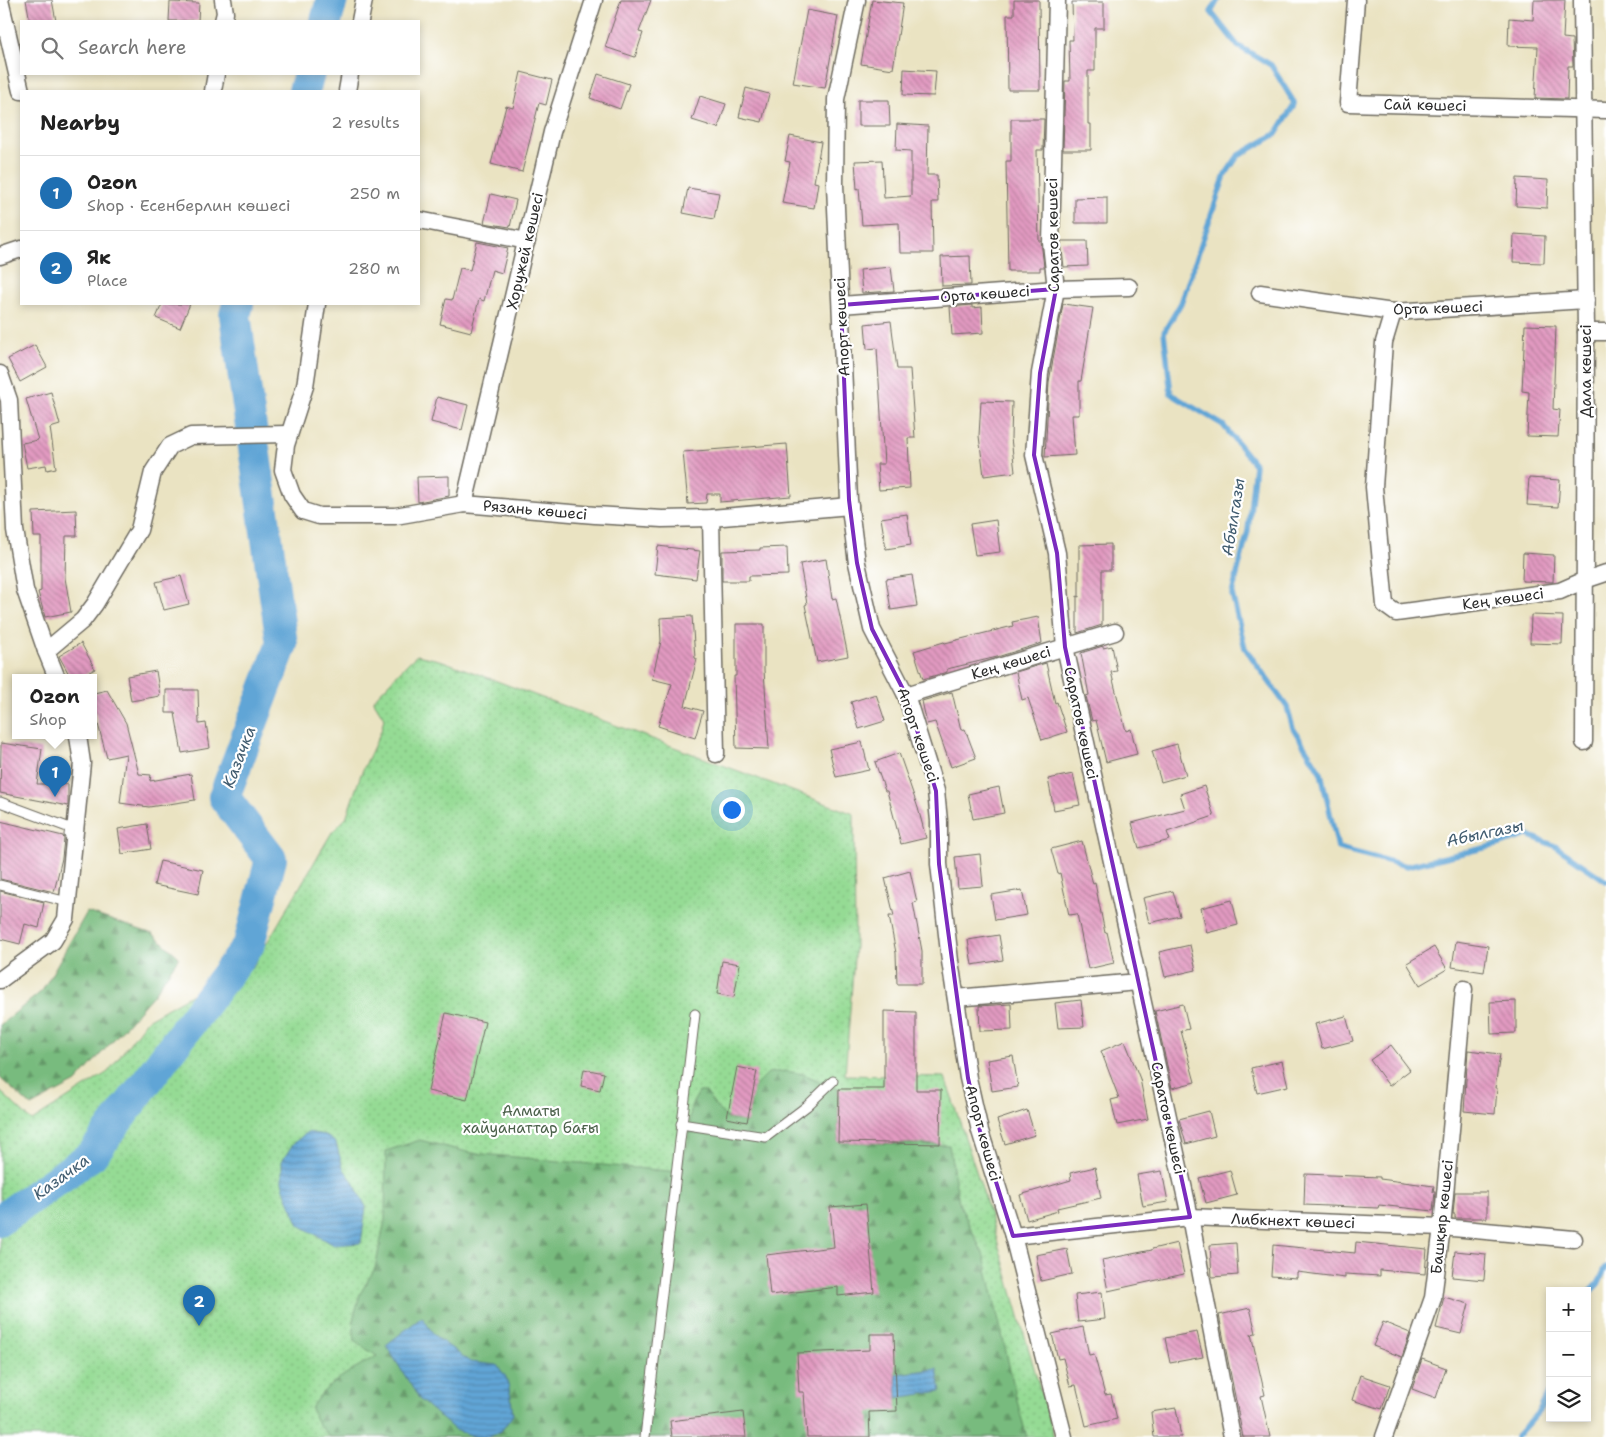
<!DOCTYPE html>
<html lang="en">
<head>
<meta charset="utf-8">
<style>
  body { margin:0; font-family:"Shantell Sans",sans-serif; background:#f2f2f2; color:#222 }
  .controls { position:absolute; right:15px; bottom:15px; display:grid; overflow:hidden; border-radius:0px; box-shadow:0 2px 8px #0003 }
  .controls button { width:45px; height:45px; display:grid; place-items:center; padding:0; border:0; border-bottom:1px solid #e0e0e0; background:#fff; color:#222; font:25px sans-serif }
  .you { position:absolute; left:731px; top:809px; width:18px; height:18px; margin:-12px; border:4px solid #fff; border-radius:50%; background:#1a73e8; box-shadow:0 0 0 8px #1a73e833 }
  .badge { display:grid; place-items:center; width:32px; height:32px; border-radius:50%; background:#1f6fb2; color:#fff; font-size:16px; font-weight:700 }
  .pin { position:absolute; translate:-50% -41px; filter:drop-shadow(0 1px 2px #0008) }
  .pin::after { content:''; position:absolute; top:26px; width:18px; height:15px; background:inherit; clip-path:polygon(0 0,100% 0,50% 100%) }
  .popup { position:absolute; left:12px; top:674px; width:85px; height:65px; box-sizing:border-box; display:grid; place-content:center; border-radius:0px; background:#fff; filter:drop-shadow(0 1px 4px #0005); font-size:16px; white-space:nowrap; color:#767676 }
  .popup b { font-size:19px; color:#222 }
  .popup::after { content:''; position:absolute; left:50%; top:100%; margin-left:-10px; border:10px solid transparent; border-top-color:#fff }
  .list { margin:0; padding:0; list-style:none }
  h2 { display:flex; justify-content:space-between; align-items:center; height:65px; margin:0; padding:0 20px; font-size:21px }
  h2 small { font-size:16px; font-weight:400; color:#767676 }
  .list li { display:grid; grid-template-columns:32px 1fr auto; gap:15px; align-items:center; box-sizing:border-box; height:75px; padding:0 20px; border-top:1px solid #e0e0e0 }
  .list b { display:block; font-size:19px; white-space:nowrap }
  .list p { margin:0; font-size:16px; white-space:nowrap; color:#767676 }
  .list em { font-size:16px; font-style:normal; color:#767676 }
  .icon { flex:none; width:28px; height:28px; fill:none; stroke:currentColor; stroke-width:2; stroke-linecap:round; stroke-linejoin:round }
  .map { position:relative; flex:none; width:1606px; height:1437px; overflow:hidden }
  .search { position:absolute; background:#fff; box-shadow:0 2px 8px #0003; left:20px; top:20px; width:400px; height:55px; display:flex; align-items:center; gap:12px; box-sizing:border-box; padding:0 18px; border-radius:0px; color:#767676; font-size:19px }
  .panel { position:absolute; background:#fff; box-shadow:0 2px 8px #0003; left:20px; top:90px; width:400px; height:215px; border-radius:0px }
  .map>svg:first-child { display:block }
  .grass { fill:url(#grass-dots); stroke:#608360 }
  .forest { fill:url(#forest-firs); stroke:#527354 }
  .water { fill:url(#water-rules); stroke:#466880 }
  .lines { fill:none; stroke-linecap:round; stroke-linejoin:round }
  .stream { stroke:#61a5d6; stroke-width:5.5 }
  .river { stroke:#61a5d6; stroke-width:32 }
  .building { fill:url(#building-back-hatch) }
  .service-casing { stroke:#6e6b60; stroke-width:11 }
  .minor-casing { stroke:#6e6b60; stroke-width:19 }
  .service { stroke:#fff; stroke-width:9 }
  .minor { stroke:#fff; stroke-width:16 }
  .marked { fill:none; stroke:#7b2cbf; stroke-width:4; stroke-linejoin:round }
  .labels { text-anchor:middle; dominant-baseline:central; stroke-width:4.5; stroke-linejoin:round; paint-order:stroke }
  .street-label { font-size:15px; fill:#2b2b2b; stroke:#fff }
  .park-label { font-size:15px; fill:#4b604a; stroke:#fff }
  .water-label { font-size:16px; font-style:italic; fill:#415c6f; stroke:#fff }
</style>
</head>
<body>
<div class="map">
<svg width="1606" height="1437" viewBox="0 0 1606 1437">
  <defs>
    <pattern id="grass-dots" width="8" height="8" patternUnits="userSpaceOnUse" patternTransform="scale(1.25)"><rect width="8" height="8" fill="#95db94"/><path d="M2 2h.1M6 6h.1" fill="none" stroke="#81bc80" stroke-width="1.8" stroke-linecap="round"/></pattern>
    <pattern id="forest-firs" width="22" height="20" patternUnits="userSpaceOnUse" patternTransform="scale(1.25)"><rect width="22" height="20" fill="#78bb7e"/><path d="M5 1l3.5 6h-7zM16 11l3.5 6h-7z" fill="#639867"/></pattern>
    <pattern id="water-rules" width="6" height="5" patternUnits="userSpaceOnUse" patternTransform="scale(1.25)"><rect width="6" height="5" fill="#61a5d6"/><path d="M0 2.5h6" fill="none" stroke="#5087ae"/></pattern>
    <pattern id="building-back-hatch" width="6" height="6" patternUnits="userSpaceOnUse" patternTransform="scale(1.25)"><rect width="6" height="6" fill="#e29ac1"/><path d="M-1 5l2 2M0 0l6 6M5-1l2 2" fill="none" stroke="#b77e9d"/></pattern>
  </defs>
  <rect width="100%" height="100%" fill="#fff"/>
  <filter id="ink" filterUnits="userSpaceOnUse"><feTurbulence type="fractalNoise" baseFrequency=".02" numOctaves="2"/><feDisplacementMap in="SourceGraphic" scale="10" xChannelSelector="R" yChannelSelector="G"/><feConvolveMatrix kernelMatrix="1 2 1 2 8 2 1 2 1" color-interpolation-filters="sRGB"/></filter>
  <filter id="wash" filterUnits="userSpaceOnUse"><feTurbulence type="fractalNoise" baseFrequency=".0096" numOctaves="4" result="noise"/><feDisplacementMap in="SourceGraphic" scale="20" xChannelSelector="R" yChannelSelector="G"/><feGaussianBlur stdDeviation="1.12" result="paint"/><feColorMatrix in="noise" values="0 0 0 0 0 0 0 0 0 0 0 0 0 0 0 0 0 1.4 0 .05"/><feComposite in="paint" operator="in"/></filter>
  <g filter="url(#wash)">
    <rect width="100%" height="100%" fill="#eae3c2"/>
    <!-- grass -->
    <path class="grass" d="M417 655 443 661 854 814 855 946 845 1075 945 1077 985 1198 1054 1437H0V1091L32 1121 108 1072 147 1020 220 978H242L254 965 332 832 346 818 361 774 381 731 384 718 373 700 408 663Z"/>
    <!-- forest -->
    <g class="forest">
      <path d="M87 912 153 934 179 957 154 994 76 1082 31 1106 0 1078V1025L42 991Z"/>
      <path d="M785 1071 803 1074 839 1089 838 1142 949 1145 959 1203 984 1256 1020 1413 1027 1437H330L318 1424 311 1409C321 1386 356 1367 377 1356L355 1342 353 1320 360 1294 375 1268 385 1220 386 1151 420 1140 471 1153 679 1172 689 1140 691 1106 699 1092H706L715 1106 727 1118 746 1122 753 1088 768 1073Z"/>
    </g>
    <!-- water -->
    <g class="water">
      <path d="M307 1132 325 1135 336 1143 343 1168 352 1180 366 1207 361 1243 334 1245 299 1225 286 1195 282 1182V1161L293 1144Z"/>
      <path d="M422 1317 435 1336 470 1362 497 1365 506 1377 511 1397 513 1415 502 1430 489 1437H476L455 1430 420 1400 386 1345Z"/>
      <path d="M937 1369 941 1391 897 1398 896 1374Z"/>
    </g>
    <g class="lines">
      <!-- stream -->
      <g class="stream">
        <path d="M1218 0 1211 12 1238 46 1271 65 1295 104 1276 134 1238 156 1225 175 1181 303 1164 332 1171 394 1223 425 1255 465 1248 531 1232 594 1245 648 1287 707 1293 728 1321 773 1338 848 1407 866 1501 844 1528 835 1555 846 1606 881"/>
        <path d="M1587 1295 1598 1284 1606 1267"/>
        <path d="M1516 1437 1540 1410 1550 1389"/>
      </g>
      <!-- river -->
      <g class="river">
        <path d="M326 21 332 0"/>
        <path d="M304 91 309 74"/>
        <path d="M0 1220 92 1155 249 944 271 859 224 797 282 644 235 315 238 304"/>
      </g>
    </g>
    <g id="blocks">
      <!-- building -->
      <g class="building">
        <path d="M26 0H52L56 21H30Z"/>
        <path d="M621 0H651L639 32 643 33 635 57 605 47Z"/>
        <path d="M872 0 903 3 893 69 861 64Z"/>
        <path d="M1014 0H1039L1040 90H1008L1007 15H1014Z"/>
        <path d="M1534 0H1565L1563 38 1572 39 1573 66H1568L1567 99 1535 98 1538 47 1508 46 1509 18 1533 20Z"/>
        <path d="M170 2 199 3 198 21H169Z"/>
        <path d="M1072 2H1104V28H1095V71H1088V124H1091V150H1063L1065 81H1070L1069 40H1073Z"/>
        <path d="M807 10 838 16 825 88 793 83Z"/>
        <path d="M904 69 936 71 934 96 903 95Z"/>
        <path d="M521 72 552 80 546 105 539 103 522 172 491 164 506 106 513 108Z"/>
        <path d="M598 74 629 84 620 109 590 98Z"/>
        <path d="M746 88 769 94 762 122 739 117Z"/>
        <path d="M700 96 726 104 718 128 692 120Z"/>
        <path d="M858 100H889L890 126H858Z"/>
        <path d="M1011 119H1044L1043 150H1037L1039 241H1041L1044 267H1040V271H1008L1006 161H1011Z"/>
        <path d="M897 124 928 126 927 175H937L938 202H932L933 253H900L899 223 862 225 859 188 857 189 855 161 882 160 884 198 911 196V151L896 150Z"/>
        <path d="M790 136 821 142 814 182 818 183 814 208 782 203 790 162 785 161Z"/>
        <path d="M1517 178 1548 180 1547 208 1516 206Z"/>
        <path d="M688 188 719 193 714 219 683 213Z"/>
        <path d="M491 194 516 200 510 227 484 223Z"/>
        <path d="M1107 197V223H1075V198Z"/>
        <path d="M1514 234 1545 236 1544 263 1513 262Z"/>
        <path d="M1061 241H1087L1088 266 1064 267Z"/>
        <path d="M477 242 508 248 502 273 492 270 484 301 479 299 471 332 440 324 446 299 452 300 460 268 470 270Z"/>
        <path d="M970 256 971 285 942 286 941 257Z"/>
        <path d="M891 267 894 291 862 293 860 270Z"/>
        <path d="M162 304H190L180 328 156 318Z"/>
        <path d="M1063 304 1093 308 1081 381H1079V415H1072L1075 455 1045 457 1049 382Z"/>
        <path d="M972 305V308L982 307 983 333 952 335 950 307Z"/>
        <path d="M891 321 897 369H910L915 438H908L910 488 879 490 877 464H884L877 348 867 349 865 324Z"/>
        <path d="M1525 325 1556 326 1553 409 1560 410 1558 437 1527 436 1529 392 1522 391Z"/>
        <path d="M35 345 47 367 20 382 8 359Z"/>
        <path d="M51 392 60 425 50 428 56 468 47 470 46 465 27 468 22 443 38 440 26 399Z"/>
        <path d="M437 397 468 405 462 430 431 422Z"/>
        <path d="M981 401 1012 402 1011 438 1015 472 984 476 979 436Z"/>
        <path d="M787 444 791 496 720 502V494H707L706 503 688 504 683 452Z"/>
        <path d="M449 476V496L418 502 417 477Z"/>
        <path d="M1529 478 1560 480 1558 507 1527 505Z"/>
        <path d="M76 510 77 536H66L65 578 71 612 45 617 38 592 41 591V537H34L33 512Z"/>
        <path d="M907 514 911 545 886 549 881 518Z"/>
        <path d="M996 520 1000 552 975 555 970 524Z"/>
        <path d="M1111 544V570H1102V625L1077 633V596L1079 597V545Z"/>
        <path d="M658 546 700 551 696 579 655 574Z"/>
        <path d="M787 547 788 575 749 576V581H722V551L760 550V548Z"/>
        <path d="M1523 553 1554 555 1553 582 1522 581Z"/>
        <path d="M826 559 832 599 836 598 848 656 817 662 805 605 807 604 800 564Z"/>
        <path d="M912 575 917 606 891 610 886 579Z"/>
        <path d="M181 576 189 604 164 610 156 582Z"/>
        <path d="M1531 615 1563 616 1562 644 1530 643Z"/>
        <path d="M692 616 695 658 697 659 685 706 703 711 695 738 658 726 672 684 652 679 661 641 660 618Z"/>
        <path d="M1038 617 1042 643 997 657 947 669V672L923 679 914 651 944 642 945 643 1013 626 1012 622Z"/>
        <path d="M736 624H764V670L769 749 736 748 734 676H736Z"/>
        <path d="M81 643 95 669 78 678H71L59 656Z"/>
        <path d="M1103 646V648L1112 646 1117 671 1111 672 1126 731 1131 729 1137 754 1106 762 1096 720 1092 721 1086 696 1089 695 1081 653Z"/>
        <path d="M1046 663 1055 703 1057 702 1067 732 1042 740 1028 698 1022 700 1016 672Z"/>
        <path d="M156 671 160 696 131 701 127 676Z"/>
        <path d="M107 690 126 723 139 774 151 775 150 781 191 774 195 800 149 807 120 803 126 754 107 758 94 709V693Z"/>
        <path d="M166 690H198L199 724 206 723 210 748 182 753 175 713H166Z"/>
        <path d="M952 692 961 730 965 729 976 758 951 767 935 722 927 724 922 701Z"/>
        <path d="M876 694 885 721 859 729 851 702Z"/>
        <path d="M862 742 869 770 836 777 829 749Z"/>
        <path d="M1 743 42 749 37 784H68V806L0 793Z"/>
        <path d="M1177 744 1186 775 1161 782 1152 751Z"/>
        <path d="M899 753 918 808 926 838 901 844 887 791H885L875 762Z"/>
        <path d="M1073 774 1080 805 1054 810 1048 779Z"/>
        <path d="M1204 786 1214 816 1167 832 1170 840 1139 848 1132 823 1185 809 1180 794Z"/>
        <path d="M999 787 1004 813 973 819 968 794Z"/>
        <path d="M0 821 63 836 64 839 62 858 54 892 0 879Z"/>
        <path d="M147 824 151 849 122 854 118 829Z"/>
        <path d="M1082 841 1093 884 1095 883 1105 933 1107 932 1114 963 1088 969 1077 914 1069 915 1060 873 1058 874 1051 849Z"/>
        <path d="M980 854 983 886 958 888 955 857Z"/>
        <path d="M160 861 203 870 198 894 154 885Z"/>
        <path d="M910 871 917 902 913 903 922 951V984H897L896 953 889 916H894L885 878Z"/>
        <path d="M1022 890 1027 915 995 920 991 895Z"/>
        <path d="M0 891 44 902 39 928 25 924 20 944 0 939Z"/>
        <path d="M1173 891 1180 916 1149 923 1143 898Z"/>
        <path d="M1232 900 1238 925 1207 933 1201 908Z"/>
        <path d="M999 935 1003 960 972 965 968 940Z"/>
        <path d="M1456 941 1488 946 1484 972 1452 967Z"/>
        <path d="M1190 945 1196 970 1165 977 1159 952Z"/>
        <path d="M1434 947 1447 969 1420 985 1407 963Z"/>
        <path d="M722 961 740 964 734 997 717 994Z"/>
        <path d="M1081 1000 1084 1027 1058 1028 1055 1003Z"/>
        <path d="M1516 1001V1033L1491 1034 1490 1002Z"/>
        <path d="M1011 1004 1012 1030 980 1031 979 1006Z"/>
        <path d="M1183 1004 1189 1029 1181 1031 1195 1082 1172 1088 1155 1011Z"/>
        <path d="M884 1011 916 1012V1090H941L940 1144 838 1142 839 1089H884Z"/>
        <path d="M446 1013 485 1022 467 1100 428 1091Z"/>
        <path d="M1346 1016 1353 1041 1322 1049 1315 1024Z"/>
        <path d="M1125 1041 1140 1079 1148 1119 1117 1125 1111 1100 1119 1098 1101 1051Z"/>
        <path d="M1391 1045 1410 1070 1389 1086 1370 1060Z"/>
        <path d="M1468 1050 1500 1054 1495 1088H1497L1495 1114 1464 1111Z"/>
        <path d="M1013 1056 1018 1087 992 1091 987 1060Z"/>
        <path d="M1282 1061 1288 1086 1257 1093 1251 1068Z"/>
        <path d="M737 1067 757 1071 747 1122 727 1118Z"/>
        <path d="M584 1069 604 1073 600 1090 581 1086Z"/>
        <path d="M1027 1110 1035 1135 1005 1144 997 1120Z"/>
        <path d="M1209 1111 1215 1136 1186 1144 1179 1119Z"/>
        <path d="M1095 1167 1101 1198 1057 1208 1058 1211 1027 1220 1020 1195 1071 1180 1070 1173Z"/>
        <path d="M1230 1170 1237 1195 1206 1203 1199 1178Z"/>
        <path d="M1162 1171 1168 1202 1143 1206 1137 1175Z"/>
        <path d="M1305 1174 1380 1177V1179L1434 1186 1433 1192H1435L1433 1211 1379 1205 1378 1208 1304 1205Z"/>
        <path d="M1455 1192H1487V1218H1455V1214H1453Z"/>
        <path d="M866 1204 874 1292 838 1296V1287L770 1295 766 1255 834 1247 830 1207Z"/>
        <path d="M1356 1242 1427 1249 1425 1274 1380 1270V1276L1345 1274V1278L1297 1272V1278L1271 1276 1273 1245 1355 1253Z"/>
        <path d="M1177 1243 1184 1274 1108 1291 1102 1260 1152 1250V1249Z"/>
        <path d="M1236 1243 1238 1275 1212 1277 1210 1245Z"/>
        <path d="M1067 1249 1072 1274 1041 1281 1036 1255Z"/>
        <path d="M1455 1251 1486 1254 1484 1280 1452 1277Z"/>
        <path d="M1102 1292 1105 1319 1078 1322 1075 1295Z"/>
        <path d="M1444 1297 1469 1304 1461 1334 1436 1328Z"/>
        <path d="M1250 1308 1256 1333 1251 1334 1265 1395 1261 1396 1270 1437H1243L1219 1315Z"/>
        <path d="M1383 1322 1410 1333 1402 1357 1373 1346Z"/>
        <path d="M1083 1327 1089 1355 1094 1354 1105 1395 1111 1394 1117 1419 1086 1426 1076 1385 1070 1386 1063 1358 1058 1359 1052 1334Z"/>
        <path d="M1197 1332 1203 1357 1170 1363 1165 1338Z"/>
        <path d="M870 1334H894L897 1411 869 1412 870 1437H807L804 1392H799L797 1353 870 1350Z"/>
        <path d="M1422 1359 1446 1368 1436 1398 1412 1389Z"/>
        <path d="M1360 1375 1390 1385 1382 1409 1352 1400Z"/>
        <path d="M1176 1408 1181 1437H1154L1151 1412Z"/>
        <path d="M743 1412 746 1437H672L670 1421Z"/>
      </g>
    </g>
  </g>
  <g filter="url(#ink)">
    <use href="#blocks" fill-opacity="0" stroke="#6e6b60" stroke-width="1"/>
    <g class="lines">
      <defs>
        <g id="service">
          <path d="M0 802 70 828 69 835"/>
          <path d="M0 885 68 902"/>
          <path d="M681 1124 766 1137 807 1106 833 1081"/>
          <path d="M645 1437 695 1014"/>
        </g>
        <g id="minor">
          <path d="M0 0 21 91"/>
          <path d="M223 0 225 13 223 21"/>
          <path d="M857 0 836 99 835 185 849 500 857 563 872 629 906 695 936 791 939 821V864L950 961 968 1078 980 1131 1013 1236 1064 1437"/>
          <path d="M1057 0 1051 243 1056 289 1040 373 1034 455 1057 553 1065 647 1190 1217 1232 1437"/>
          <path d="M1356 0 1348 103 1606 110"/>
          <path d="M1582 0 1586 332 1584 742"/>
          <path d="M360 21 364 0"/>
          <path d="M213 91 216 74"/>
          <path d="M347 91 350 74"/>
          <path d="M419 220 527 241"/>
          <path d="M0 256 21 249"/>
          <path d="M1260 293 1393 312 1586 300"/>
          <path d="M317 304 305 386 286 445 283 470 292 495 303 511 319 516H395L464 504 595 515 662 519 711 518 850 506"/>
          <path d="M841 305 1056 289 1129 287"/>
          <path d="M1393 312 1384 342 1374 487 1385 605 1396 613 1560 591 1585 580 1606 573"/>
          <path d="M1586 332H1606"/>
          <path d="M0 374 9 400 15 530 25 590 46 651 57 678"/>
          <path d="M464 504 552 132 594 0"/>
          <path d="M711 518 716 754"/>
          <path d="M46 651 83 620 95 604 139 530 153 472 170 446 191 436 289 434"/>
          <path d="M906 695 1115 632"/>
          <path d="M0 980 53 941 66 919 82 763 78 736"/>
          <path d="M956 998 1138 982"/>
          <path d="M1013 1236 1190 1217 1442 1227 1574 1239"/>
          <path d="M1384 1437 1433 1298 1442 1227 1464 989"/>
        </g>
      </defs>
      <!-- service casing -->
      <use href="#service" class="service-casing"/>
      <!-- minor casing -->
      <use href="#minor" class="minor-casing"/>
      <!-- service -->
      <use href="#service" class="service"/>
      <!-- minor -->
      <use href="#minor" class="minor"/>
    </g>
  </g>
  <!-- marked area -->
  <path class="marked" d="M1056 289 1040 373 1034 455 1057 553 1065 647 1190 1217 1013 1236 980 1131 968 1078 939 864 936 791 906 695 872 629 857 563 849 500 841 305Z"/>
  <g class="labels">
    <!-- street labels -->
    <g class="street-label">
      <text transform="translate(1425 105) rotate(1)">Сай көшесі</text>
      <text transform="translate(1053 235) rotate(-91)">Саратов көшесі</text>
      <text transform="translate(525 251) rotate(-77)">Хоружей көшесі</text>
      <text transform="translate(985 294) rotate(-4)">Орта көшесі</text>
      <text transform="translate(1438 308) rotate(-2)">Орта көшесі</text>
      <text transform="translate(842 327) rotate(-93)">Апорт көшесі</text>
      <text transform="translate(1586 371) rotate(-90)">Дала көшесі</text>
      <text transform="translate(535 510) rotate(5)">Рязань көшесі</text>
      <text transform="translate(1503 599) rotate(-8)">Кең көшесі</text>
      <text transform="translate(1011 663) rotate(-17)">Кең көшесі</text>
      <text transform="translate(1081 723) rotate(78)">Саратов көшесі</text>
      <text transform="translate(918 735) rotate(71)">Апорт көшесі</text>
      <text transform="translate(1168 1118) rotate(78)">Саратов көшесі</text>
      <text transform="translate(983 1133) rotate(75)">Апорт көшесі</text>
      <text transform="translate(1442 1217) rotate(-84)">Башқыр көшесі</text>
      <text transform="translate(1293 1221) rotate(2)">Либкнехт көшесі</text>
    </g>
    <!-- park labels -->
    <g class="park-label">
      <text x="531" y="1111">Алматы<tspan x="531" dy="17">хайуанаттар бағы</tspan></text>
    </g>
    <!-- water labels -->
    <g class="water-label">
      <text transform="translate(1233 517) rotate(-81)">Абылгазы</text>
      <text transform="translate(239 757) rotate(-69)">Казачка</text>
      <text transform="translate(1485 833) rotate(-12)">Абылгазы</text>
      <text transform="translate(61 1177) rotate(-36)">Казачка</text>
    </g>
  </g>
</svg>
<div class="controls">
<button>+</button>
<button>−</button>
<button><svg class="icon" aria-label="layers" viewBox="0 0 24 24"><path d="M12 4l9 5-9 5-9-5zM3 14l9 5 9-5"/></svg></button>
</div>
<div class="you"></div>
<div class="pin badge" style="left:55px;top:797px">1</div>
<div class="popup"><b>Ozon</b>Shop</div>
<div class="pin badge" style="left:199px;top:1326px">2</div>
<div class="search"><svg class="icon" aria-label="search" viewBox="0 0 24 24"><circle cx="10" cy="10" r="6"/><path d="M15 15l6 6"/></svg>Search here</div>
<section class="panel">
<h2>Nearby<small>2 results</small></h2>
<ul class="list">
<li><span class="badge">1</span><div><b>Ozon</b><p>Shop · Есенберлин көшесі</p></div><em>250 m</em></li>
<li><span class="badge">2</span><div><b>Як</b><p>Place</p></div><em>280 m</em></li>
</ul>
</section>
</div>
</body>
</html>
